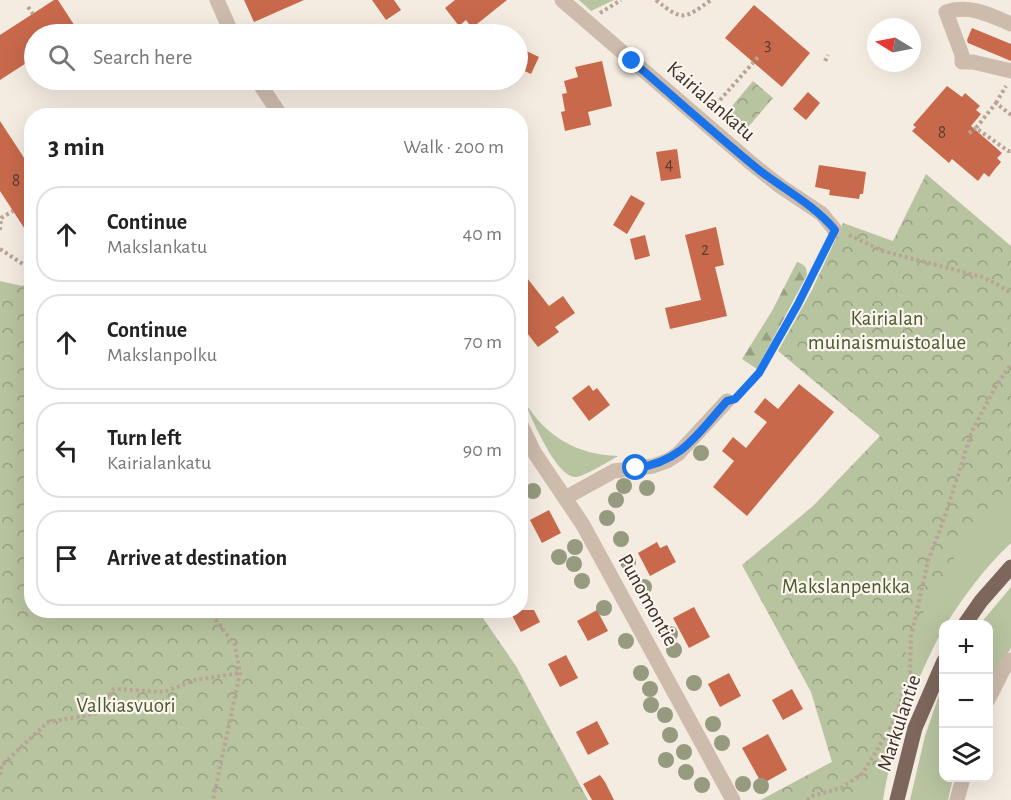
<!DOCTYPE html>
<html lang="en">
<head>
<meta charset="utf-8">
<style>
  body { margin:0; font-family:"Alegreya Sans",sans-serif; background:#f2f2f2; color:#222 }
  .controls { position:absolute; right:18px; bottom:18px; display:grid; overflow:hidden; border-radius:12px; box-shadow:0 6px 24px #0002 }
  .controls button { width:54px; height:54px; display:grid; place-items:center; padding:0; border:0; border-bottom:2px solid #e0e0e0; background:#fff; color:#222; font:30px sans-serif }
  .compass { position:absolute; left:867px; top:18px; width:54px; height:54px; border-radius:50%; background:#fff; box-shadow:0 6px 24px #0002; rotate:280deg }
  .stop { position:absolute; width:18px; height:18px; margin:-14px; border:4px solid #1a73e8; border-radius:50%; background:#fff }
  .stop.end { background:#1a73e8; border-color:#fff; box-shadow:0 2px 6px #0008 }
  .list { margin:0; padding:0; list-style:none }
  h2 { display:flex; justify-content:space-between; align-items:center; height:78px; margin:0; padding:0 24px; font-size:26px }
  h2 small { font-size:20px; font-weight:400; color:#767676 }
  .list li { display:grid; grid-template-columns:39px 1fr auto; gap:18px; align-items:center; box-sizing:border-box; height:96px; margin:0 12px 12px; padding:0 12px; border:2px solid #e0e0e0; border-radius:24px }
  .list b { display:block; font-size:22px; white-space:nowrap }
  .list p { margin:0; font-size:20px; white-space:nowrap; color:#767676 }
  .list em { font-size:20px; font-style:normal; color:#767676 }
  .icon { flex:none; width:33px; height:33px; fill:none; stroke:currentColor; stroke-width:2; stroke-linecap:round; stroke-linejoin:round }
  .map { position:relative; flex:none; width:1011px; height:800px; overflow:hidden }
  .search { position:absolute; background:#fff; box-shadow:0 6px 24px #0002; left:24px; top:24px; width:504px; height:66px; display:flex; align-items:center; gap:15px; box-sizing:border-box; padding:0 21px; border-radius:33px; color:#767676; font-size:22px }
  .panel { position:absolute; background:#fff; box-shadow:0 6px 24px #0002; left:24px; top:108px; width:504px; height:510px; border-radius:24px }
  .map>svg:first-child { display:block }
  .grass { fill:#b8c4a0 }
  .forest { fill:url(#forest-firs) }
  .park { fill:url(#park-crowns) }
  .building { fill:#c8694b }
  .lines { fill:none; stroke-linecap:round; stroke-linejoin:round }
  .path { stroke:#b9a596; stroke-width:4; stroke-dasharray:3 3; stroke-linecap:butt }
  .minor { stroke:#cdbbac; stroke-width:15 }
  .major { stroke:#7d675c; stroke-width:15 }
  .tree { fill:#969b7f }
  .route { stroke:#1a73e8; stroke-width:8 }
  .labels { text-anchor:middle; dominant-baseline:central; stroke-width:4.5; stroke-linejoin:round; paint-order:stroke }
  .number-label { font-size:18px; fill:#5e3e33 }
  .street-label { font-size:21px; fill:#3b302b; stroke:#fbf5ee }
  .park-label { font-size:21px; fill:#4a5a2e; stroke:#fbf5ee }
</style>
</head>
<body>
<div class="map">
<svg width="1011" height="800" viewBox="0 0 1011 800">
  <defs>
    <pattern id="forest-firs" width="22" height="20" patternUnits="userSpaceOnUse" patternTransform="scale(1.5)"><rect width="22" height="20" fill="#b8c4a0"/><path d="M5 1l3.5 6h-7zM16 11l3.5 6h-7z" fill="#97a083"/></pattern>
    <pattern id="park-crowns" width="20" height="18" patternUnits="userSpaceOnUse" patternTransform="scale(1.5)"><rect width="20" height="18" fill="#b8c4a0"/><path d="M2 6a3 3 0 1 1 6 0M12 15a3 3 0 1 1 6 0" fill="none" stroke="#97a083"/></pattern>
  </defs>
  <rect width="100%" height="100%" fill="#f4ebe1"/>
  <!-- grass -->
  <g class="grass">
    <path d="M579 0H614L591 11Z"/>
    <path d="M524 401C545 436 577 455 618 456 611 460 583 477 576 477 556 478 531 416 524 401Z"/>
    <path d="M1011 486V543C985 567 965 595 946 624H944L943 629C914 683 893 738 883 800H761L845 755 904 588Z"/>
    <path d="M1011 587V648L989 684 988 624H980Z"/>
    <path d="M943 684 944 778H953L948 800H910L925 736Z"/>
  </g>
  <!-- forest -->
  <path class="forest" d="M797 262C804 264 807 267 807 275L757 369 742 359 772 311Z"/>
  <!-- park -->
  <g class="park">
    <path d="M753 81 773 98 743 133 723 117Z"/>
    <path d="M926 174 1011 246V487C965 535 929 591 906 653 889 701 879 751 868 800H761L832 762 811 692 742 565 813 506 880 436 778 351 812 290 843 223 893 241Z"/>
    <path d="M0 281 22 286 31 282 32 610 478 611 516 666 588 800H0Z"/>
  </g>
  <!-- building -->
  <g class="building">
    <path d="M54 0H58L80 34H34V58L0 80V35Z"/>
    <path d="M244 0H304L254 22Z"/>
    <path d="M372 0H394L401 10 386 20Z"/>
    <path d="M455 0H507L472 28 466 20 459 26 445 8Z"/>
    <path d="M754 5 810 53 782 87 725 38Z"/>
    <path d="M972 28 1011 44V61L968 43 967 40Z"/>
    <path d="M518 47 539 57 531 74 518 68Z"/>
    <path d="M602 61 612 106 588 112 591 125 565 131 561 112 565 111 562 94 567 93 564 81 578 77 575 67Z"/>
    <path d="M947 86 962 97 965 93 980 106 976 110 981 114 971 126 1002 153 997 158 1001 162 995 169 989 177 984 173 978 181 952 159 949 163 912 131 916 127 913 125Z"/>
    <path d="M808 92 820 103 806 120 793 109Z"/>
    <path d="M0 121 32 170V240L0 191Z"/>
    <path d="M677 149 681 178 661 181 656 152Z"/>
    <path d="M819 165 866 172 863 194H860L859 199 829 195 830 190 815 187Z"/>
    <path d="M631 195 645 203 627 234 613 225Z"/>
    <path d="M716 227 724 265 715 267 727 316 670 329 665 308 701 300 685 235Z"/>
    <path d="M645 235 650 256 635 260 630 239Z"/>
    <path d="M520 269 549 306 563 296 575 313 555 327 559 332 538 347 520 324Z"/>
    <path d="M799 384 834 412 747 516 713 487 734 461 722 451 733 437 746 448 767 422 754 412 765 398 778 409Z"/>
    <path d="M589 385 593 391 597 388 610 405 589 421 572 398Z"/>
    <path d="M549 510 561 533 542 543 530 520Z"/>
    <path d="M657 542 660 548 667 545 676 562 650 576 638 553Z"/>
    <path d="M694 607 710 637 689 648 673 618Z"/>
    <path d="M509 610H534L540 622 521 632Z"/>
    <path d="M597 610 608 631 588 641 577 621Z"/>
    <path d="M566 655 578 678 560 687 548 664Z"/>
    <path d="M729 673 741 696 720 707 708 684Z"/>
    <path d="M792 689 803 709 783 720 772 700Z"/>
    <path d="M597 721 609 744 588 755 576 732Z"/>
    <path d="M768 734 787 770 762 784 742 748Z"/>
    <path d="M600 775 605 782 614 800H592L583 784Z"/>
  </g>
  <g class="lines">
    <!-- path -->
    <g class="path">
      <path d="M656 0C683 22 684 19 711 0"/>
      <path d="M28 7 33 14"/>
      <path d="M600 13 621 0"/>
      <path d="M825 61 828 55"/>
      <path d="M996 103 1006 86"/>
      <path d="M712 109 759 56"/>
      <path d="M1011 115 996 103 976 128 1008 151H1011"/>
      <path d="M969 133 976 128"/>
      <path d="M0 230 1 218 13 211"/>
      <path d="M849 235 883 251 982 277 995 283 1011 293"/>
      <path d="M0 249 29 268 32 274"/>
      <path d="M741 393C780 350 803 294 829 242"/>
      <path d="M208 610 235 645 240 673 213 800"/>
      <path d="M0 775 2 765 48 722 95 714 114 689 164 692 195 680 240 673"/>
      <path d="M807 800 812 796 841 788 863 773 892 725 910 676 911 637 928 561 945 516 972 431 996 386 1011 364"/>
    </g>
    <!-- minor -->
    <g class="minor">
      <path d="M217 0 232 34"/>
      <path d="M562 0 751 163 780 186 822 214 835 230"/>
      <path d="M1011 24C990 15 969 4 946 12L962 55V62H973L1011 71"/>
      <path d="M257 80 281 116"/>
      <path d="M520 423 534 452 583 525 733 800"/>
      <path d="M565 498 614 471 653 466 667 461 678 454 727 401"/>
      <path d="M988 700 1003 670 1011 660"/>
      <path d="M957 800 963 778"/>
    </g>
    <!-- major -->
    <g class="major">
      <path d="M965 624 981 601 1011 567"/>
      <path d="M897 800 915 728 944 661"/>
    </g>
  </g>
  <!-- trees -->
  <g class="tree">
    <circle cx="701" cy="453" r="8"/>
    <circle cx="624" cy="486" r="8"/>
    <circle cx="647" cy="488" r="8"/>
    <circle cx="533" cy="491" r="8"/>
    <circle cx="616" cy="500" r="8"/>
    <circle cx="607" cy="518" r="8"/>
    <circle cx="621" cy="539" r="8"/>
    <circle cx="575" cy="547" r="8"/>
    <circle cx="559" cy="557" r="8"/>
    <circle cx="628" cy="562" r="8"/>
    <circle cx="574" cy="564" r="8"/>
    <circle cx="582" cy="581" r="8"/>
    <circle cx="644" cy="587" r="8"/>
    <circle cx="604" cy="608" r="8"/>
    <circle cx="670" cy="634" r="8"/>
    <circle cx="626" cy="641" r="8"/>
    <circle cx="674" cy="650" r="8"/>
    <circle cx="641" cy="673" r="8"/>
    <circle cx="694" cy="683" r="8"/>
    <circle cx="650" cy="689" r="8"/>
    <circle cx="651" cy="705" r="8"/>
    <circle cx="665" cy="715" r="8"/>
    <circle cx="713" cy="724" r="8"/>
    <circle cx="670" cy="735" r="8"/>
    <circle cx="722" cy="743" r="8"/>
    <circle cx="684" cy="752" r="8"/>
    <circle cx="666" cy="760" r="8"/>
    <circle cx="686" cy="772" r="8"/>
    <circle cx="743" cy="784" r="8"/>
    <circle cx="702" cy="785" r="8"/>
    <circle cx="761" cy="786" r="8"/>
  </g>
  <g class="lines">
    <!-- route -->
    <path class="route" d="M632 61C674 97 716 135 759 170 785 190 814 205 835 230L798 304 759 373 735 399 727 401C698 433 682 462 636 468"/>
  </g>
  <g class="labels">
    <!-- number labels -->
    <g class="number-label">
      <text x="768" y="45">3</text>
      <text x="942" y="133">8</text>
      <text x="669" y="165">4</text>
      <text x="16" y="181">8</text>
      <text x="705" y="250">2</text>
    </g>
    <!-- street labels -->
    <g class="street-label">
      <text transform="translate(711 101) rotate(41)">Kairialankatu</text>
      <text transform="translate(648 600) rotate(61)">Punomontie</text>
      <text transform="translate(899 723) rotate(-72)">Markulantie</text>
    </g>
    <!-- park labels -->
    <g class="park-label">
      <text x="887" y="318">Kairialan<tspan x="887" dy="24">muinaismuistoalue</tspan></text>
      <text x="846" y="586">Makslanpenkka</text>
      <text x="126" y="705">Valkiasvuori</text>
    </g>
  </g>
</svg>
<div class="controls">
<button>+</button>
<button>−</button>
<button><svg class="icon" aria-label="layers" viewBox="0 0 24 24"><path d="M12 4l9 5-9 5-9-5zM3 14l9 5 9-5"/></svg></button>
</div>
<svg class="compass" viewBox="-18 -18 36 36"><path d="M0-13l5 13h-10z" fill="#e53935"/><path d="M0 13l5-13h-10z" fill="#767676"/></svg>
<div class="stop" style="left:636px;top:468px"></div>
<div class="stop end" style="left:632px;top:61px"></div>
<div class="search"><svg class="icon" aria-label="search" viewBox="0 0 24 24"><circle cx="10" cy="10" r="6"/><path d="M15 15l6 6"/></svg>Search here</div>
<section class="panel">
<h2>3 min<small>Walk · 200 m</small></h2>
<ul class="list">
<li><svg class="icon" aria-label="ahead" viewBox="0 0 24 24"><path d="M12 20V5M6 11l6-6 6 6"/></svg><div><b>Continue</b><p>Makslankatu</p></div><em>40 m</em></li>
<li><svg class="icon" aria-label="ahead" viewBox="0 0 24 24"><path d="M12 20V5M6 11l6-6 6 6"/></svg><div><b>Continue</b><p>Makslanpolku</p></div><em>70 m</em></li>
<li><svg class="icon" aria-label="left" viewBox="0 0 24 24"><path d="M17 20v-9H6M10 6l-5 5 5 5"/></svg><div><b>Turn left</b><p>Kairialankatu</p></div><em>90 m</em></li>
<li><svg class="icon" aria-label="arrive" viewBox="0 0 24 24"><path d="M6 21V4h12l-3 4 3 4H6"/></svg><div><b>Arrive at destination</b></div></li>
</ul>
</section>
</div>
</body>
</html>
